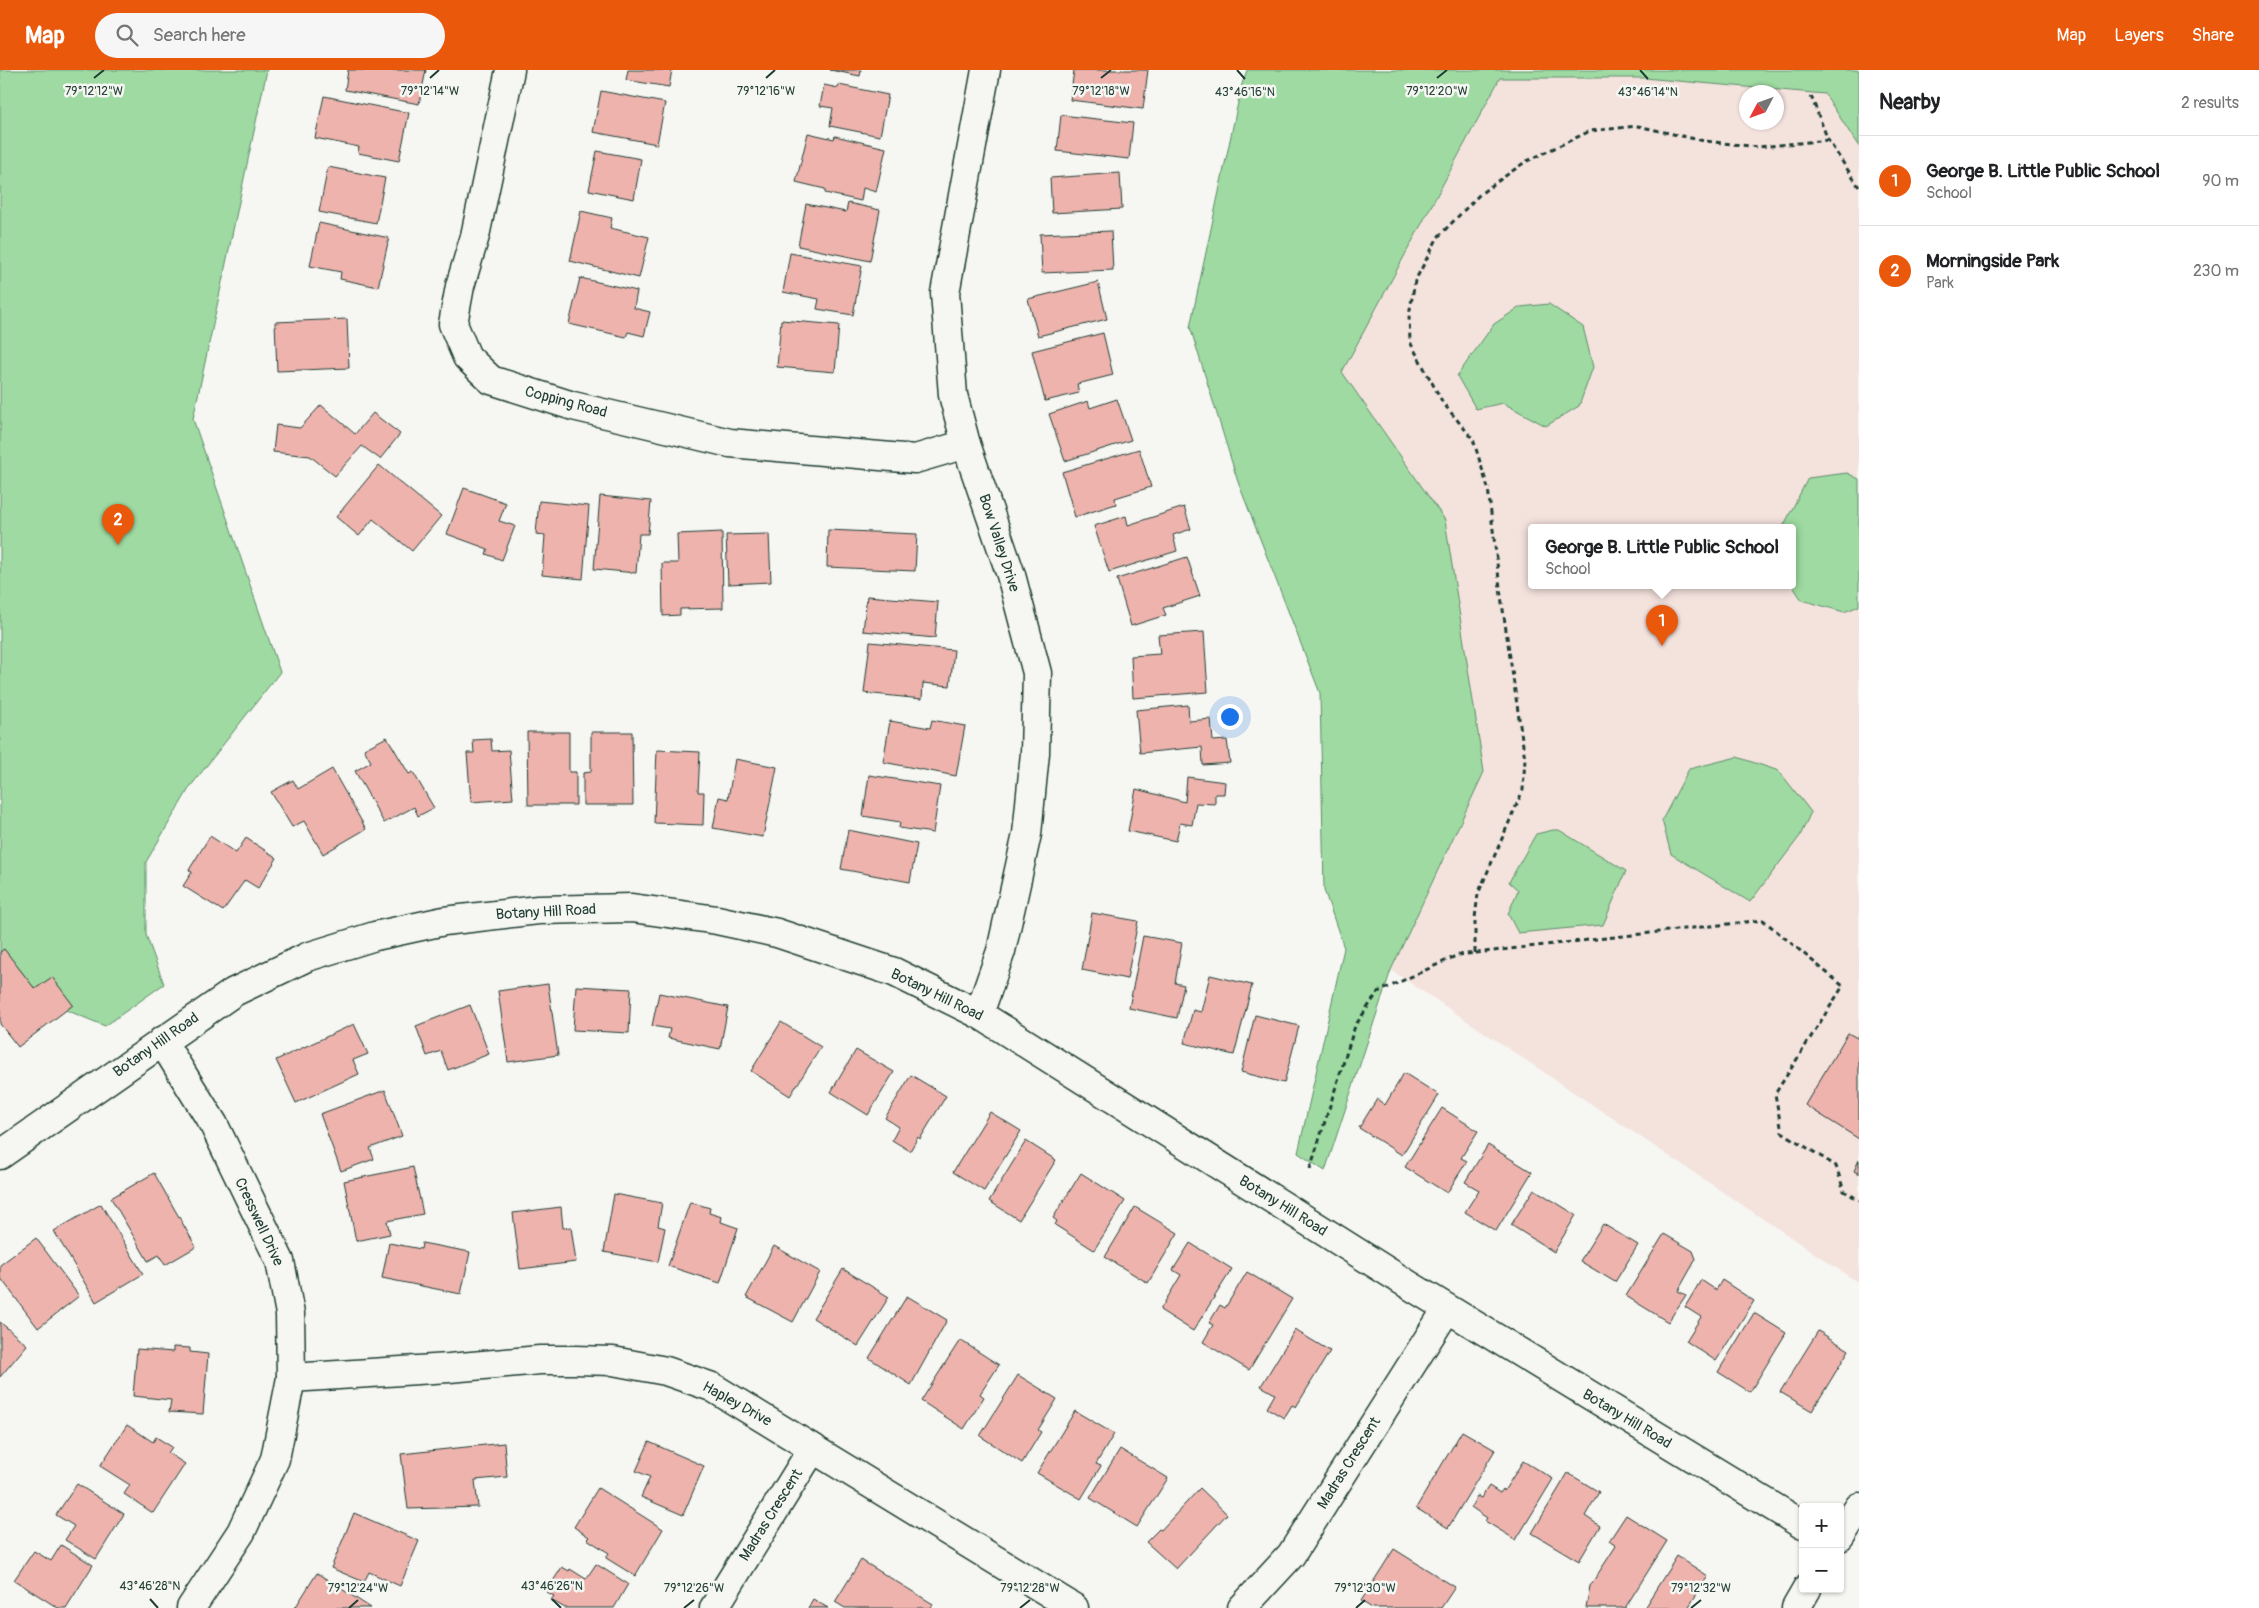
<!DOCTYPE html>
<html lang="en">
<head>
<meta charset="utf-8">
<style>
  body { margin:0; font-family:Pangolin,sans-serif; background:#f6f6f6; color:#202124 }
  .controls { position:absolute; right:15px; bottom:15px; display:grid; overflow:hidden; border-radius:5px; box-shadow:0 1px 4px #0004 }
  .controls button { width:45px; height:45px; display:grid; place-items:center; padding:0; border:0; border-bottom:1px solid #e0e0e0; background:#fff; color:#202124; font:25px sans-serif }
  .compass { position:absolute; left:1739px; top:15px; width:45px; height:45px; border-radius:50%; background:#fff; box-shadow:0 1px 4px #0004; rotate:229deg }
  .you { position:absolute; left:1229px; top:646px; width:18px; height:18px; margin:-12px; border:4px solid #fff; border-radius:50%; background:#1a73e8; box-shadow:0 0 0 8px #1a73e833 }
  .badge { display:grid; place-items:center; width:32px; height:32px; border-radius:50%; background:#ea580c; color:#fff; font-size:16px; font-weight:700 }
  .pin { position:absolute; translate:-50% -41px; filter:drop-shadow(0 1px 2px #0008) }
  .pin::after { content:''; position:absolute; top:26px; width:18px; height:15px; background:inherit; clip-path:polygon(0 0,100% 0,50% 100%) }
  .popup { position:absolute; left:1528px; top:454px; width:268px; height:65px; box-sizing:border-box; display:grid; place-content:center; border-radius:5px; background:#fff; filter:drop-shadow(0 1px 4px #0005); font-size:16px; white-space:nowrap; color:#757577 }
  .popup b { font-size:19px; color:#202124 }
  .popup::after { content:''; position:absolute; left:50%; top:100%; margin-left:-10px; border:10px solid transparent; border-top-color:#fff }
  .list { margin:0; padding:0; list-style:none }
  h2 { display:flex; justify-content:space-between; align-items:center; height:65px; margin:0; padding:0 20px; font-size:21px }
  h2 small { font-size:16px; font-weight:400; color:#757577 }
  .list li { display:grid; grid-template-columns:32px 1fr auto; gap:15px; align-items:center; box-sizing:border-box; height:90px; padding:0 20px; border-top:1px solid #e0e0e0 }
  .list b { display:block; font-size:19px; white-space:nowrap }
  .list p { margin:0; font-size:16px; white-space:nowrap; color:#757577 }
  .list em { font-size:16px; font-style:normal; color:#757577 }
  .icon { flex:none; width:28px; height:28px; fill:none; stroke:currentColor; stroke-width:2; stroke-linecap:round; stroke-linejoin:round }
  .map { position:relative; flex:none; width:1859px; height:1538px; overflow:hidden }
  header { display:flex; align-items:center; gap:30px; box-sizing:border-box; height:70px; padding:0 25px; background:#ea580c; color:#fff }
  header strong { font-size:24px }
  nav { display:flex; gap:28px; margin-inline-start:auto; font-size:18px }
  .search { width:350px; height:45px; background:#f6f6f6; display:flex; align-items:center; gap:12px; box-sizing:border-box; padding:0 18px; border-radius:28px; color:#757577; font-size:19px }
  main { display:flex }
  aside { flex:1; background:#fff }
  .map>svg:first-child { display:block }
  .built { fill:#f4e2dd; fill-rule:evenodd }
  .green { fill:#9edaa1; stroke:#5e8c6a }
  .building { fill:#eeb3ad; stroke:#1f3d34 }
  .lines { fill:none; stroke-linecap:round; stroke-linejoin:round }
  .minor-casing { stroke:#1f3d34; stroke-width:31 }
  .tertiary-casing { stroke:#1f3d34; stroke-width:31 }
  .path { stroke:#1f3d34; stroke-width:3; stroke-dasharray:5 4; stroke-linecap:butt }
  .minor { stroke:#f6f6f2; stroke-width:28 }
  .tertiary { stroke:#f6f6f2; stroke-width:28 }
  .ticks { fill:none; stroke:#1f3d34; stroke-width:2 }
  .labels { text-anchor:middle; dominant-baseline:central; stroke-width:5; stroke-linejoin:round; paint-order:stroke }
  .street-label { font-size:15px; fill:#1f3d34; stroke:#f6f6f2 }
  .ticks-label { font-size:12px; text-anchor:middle; fill:#1f3d34; stroke:#f6f6f2; stroke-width:5; stroke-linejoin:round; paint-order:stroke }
</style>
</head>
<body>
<header>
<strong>Map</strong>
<div class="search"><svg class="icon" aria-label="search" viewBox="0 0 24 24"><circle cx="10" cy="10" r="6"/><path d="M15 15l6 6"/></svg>Search here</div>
<nav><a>Map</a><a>Layers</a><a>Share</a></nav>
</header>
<main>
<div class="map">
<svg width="1859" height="1538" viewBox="0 0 1859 1538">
  <rect width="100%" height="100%" fill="#f6f6f2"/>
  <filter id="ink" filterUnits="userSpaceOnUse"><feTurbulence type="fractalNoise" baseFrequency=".02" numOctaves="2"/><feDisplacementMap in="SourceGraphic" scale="10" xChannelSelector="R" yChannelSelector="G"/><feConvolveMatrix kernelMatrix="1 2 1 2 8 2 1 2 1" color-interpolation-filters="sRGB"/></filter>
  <g filter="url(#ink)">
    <!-- built -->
    <path class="built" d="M1500 8H1644L1826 24 1859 77V1213L1391 900 1484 702 1342 302ZM1746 22H1776V52H1746ZM1532 457H1792V515H1532Z"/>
    <!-- green -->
    <g class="green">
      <path d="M0 0H267L193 349 280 602 190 717 146 792V865L164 914 105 956 54 935 0 916Z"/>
      <path d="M1247 0H1859V77L1825 24 1644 8H1500L1342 302 1445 450 1484 702 1391 900 1325 1101 1298 1083 1344 878 1324 820 1320 623 1238 412 1190 257 1242 14Z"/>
      <path d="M1549 234 1583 257 1593 297 1579 336 1546 356 1503 333 1476 339 1457 306 1494 254 1520 237Z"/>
      <path d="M1847 403 1859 409V536L1844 542 1802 530 1792 515V457H1783L1808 408Z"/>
      <path d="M1737 687 1779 701 1811 742 1800 766 1750 832 1671 784 1662 750 1689 699Z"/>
      <path d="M1553 760H1559L1626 801 1603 855 1518 863 1508 844 1518 820 1509 812 1536 764Z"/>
    </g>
    <!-- building -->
    <g class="building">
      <path d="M348 0H426L419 34 345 20Z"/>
      <path d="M628 0H672L669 17 626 10Z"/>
      <path d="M830 0H861L860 6Z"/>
      <path d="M1074 0H1148L1143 39 1070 30Z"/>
      <path d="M824 15 838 18 839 15 888 25 880 66 830 56 833 38 820 36Z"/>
      <path d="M601 21 665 33 657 74 593 62Z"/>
      <path d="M324 26 409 43 399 91 358 83 359 77 315 68Z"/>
      <path d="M1061 45 1133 53 1129 89 1057 81Z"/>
      <path d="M808 63 834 69 835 66 886 78 876 122 863 118 861 131 825 123V119L796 112Z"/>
      <path d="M597 81 641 89 634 129 589 120Z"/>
      <path d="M328 97 385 108 376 153 319 142Z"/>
      <path d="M1120 103 1122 139 1052 143 1050 108Z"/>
      <path d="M848 133 880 140 870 191 798 176 806 134 846 142Z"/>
      <path d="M581 141 612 148 610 158 649 167 639 208 570 191Z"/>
      <path d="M319 153 389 168 378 217 340 209 341 202 310 196Z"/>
      <path d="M1111 161 1113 200 1042 203 1040 164Z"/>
      <path d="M790 183 862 196 853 245 817 239 819 229 783 222Z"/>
      <path d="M580 208 637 221 634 238 650 242 644 266 628 262 626 267 569 254Z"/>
      <path d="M1098 212 1107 249 1038 266 1028 229Z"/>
      <path d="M347 249 349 298 277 301 275 252Z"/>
      <path d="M781 250 839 255 835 302 777 297Z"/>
      <path d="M1103 263 1113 305 1077 314 1079 323 1045 331 1032 281Z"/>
      <path d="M1117 329 1131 370 1065 391 1049 344 1088 331 1090 338Z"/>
      <path d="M321 335 355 364 373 343 400 364 380 389 362 376 335 406 310 386 273 382 276 355 300 358Z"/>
      <path d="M1139 379 1151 417 1115 428 1116 434 1075 447 1062 402Z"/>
      <path d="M379 395 441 446 412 481 373 449 359 466 336 447Z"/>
      <path d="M464 418 506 433 499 451 515 456 502 490 486 484 488 479 447 464Z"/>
      <path d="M600 426 651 431 648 464H639L636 503 594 499Z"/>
      <path d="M539 431 589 436 583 509 542 505 545 465 536 464Z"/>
      <path d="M1184 437 1191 459 1173 465 1177 481 1109 502 1094 456 1126 446 1128 455Z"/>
      <path d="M828 460 917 464 915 501 827 497Z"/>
      <path d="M722 462 723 538 680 539V545L663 546 662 493H678L677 464Z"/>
      <path d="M769 464 771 512 728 514 726 465Z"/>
      <path d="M1187 487 1200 526 1163 538 1166 545 1131 556 1117 509Z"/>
      <path d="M867 526 938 532 935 568 863 561Z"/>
      <path d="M1204 562 1208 622 1133 628 1131 586 1160 584 1158 565Z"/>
      <path d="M870 572 954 580 950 616 923 613 922 629 864 623Z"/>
      <path d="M1188 635 1189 651 1211 649 1213 671 1227 670 1230 693 1203 695 1202 677 1140 683 1136 640Z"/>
      <path d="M932 650 965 656 956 706 883 692 890 651 930 658Z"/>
      <path d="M527 662H569V702H576V735H528Z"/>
      <path d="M591 662H632L633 735H583V703L591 702Z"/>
      <path d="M387 667 409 704 413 702 434 738 418 746 414 737 384 753 355 701 371 692 364 679Z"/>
      <path d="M491 669 492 681 509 680 513 729 471 732 467 683H474L473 670Z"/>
      <path d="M657 680 700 682 698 722H704L703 755 654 753Z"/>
      <path d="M735 689 777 697 763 767 713 758 719 727 728 729Z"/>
      <path d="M332 699 366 759 323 784 304 751 292 757 271 722 293 710 298 719Z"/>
      <path d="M869 705 940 716 933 763 899 758 900 752 863 746Z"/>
      <path d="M1187 707 1225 712 1224 724H1215V734L1196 733 1192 755 1180 753 1176 771 1128 761 1136 719 1185 732Z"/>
      <path d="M848 760 917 774 910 812 841 799Z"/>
      <path d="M210 766 236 783 246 768 277 788 258 818 245 810 223 841 183 816 192 802 189 800Z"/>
      <path d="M1092 843 1138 851 1127 909 1082 900Z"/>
      <path d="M1143 866 1182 873 1175 913 1184 915 1177 948 1129 938Z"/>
      <path d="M4 879 35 919 52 907 73 935 18 977 0 954V882Z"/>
      <path d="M1210 905 1252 915 1234 985 1184 973 1193 940 1201 942Z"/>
      <path d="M548 914 558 985 508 992 498 921Z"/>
      <path d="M576 916 631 919 629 963 573 960Z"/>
      <path d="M659 923 728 937 720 979 668 968 670 959 652 956Z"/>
      <path d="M470 935 489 984 448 1000 441 981 427 986 416 956Z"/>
      <path d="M1255 945 1299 956 1284 1013 1241 1002Z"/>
      <path d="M781 952 821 977 790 1026 751 1001Z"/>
      <path d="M354 954 368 984 353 990 359 1004 296 1033 276 990Z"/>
      <path d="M1848 963 1857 968 1859 965V1069L1805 1035Z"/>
      <path d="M856 980 894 1002 868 1045 831 1022Z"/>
      <path d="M1404 1003 1439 1025 1402 1085 1359 1058 1377 1029 1385 1035Z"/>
      <path d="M911 1005 946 1026 920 1069 918 1067 910 1081 892 1070 899 1057 885 1048Z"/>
      <path d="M385 1020 402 1066 370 1078 374 1089 341 1101 320 1044Z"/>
      <path d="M1442 1038 1478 1061 1461 1088 1467 1091 1447 1123 1405 1097Z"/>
      <path d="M990 1042 1021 1061 984 1121 953 1102Z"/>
      <path d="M1026 1071 1056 1090 1019 1150 989 1131Z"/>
      <path d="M1488 1075 1532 1102 1496 1161 1465 1142 1479 1120 1465 1112Z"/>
      <path d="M1859 1090V1104L1854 1101Z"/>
      <path d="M413 1097 423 1144 387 1151 390 1164 356 1171 344 1111Z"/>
      <path d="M154 1103 196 1177 165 1195 159 1185 148 1191 111 1128Z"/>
      <path d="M1081 1103 1125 1131 1094 1180 1055 1155 1057 1151 1053 1148Z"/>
      <path d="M1534 1119 1576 1145 1554 1182 1511 1155Z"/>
      <path d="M614 1124 662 1133 658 1156 665 1158 658 1192 604 1182Z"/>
      <path d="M690 1132 710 1138 709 1143 722 1147 721 1152 738 1158 720 1213 668 1196Z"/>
      <path d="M101 1134 143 1204 96 1232 54 1161Z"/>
      <path d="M561 1137 563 1158 571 1157 576 1192 520 1199 513 1143Z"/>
      <path d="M1135 1137 1178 1163 1148 1213 1105 1187Z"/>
      <path d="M1603 1154 1638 1175 1615 1212 1580 1191Z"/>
      <path d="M1664 1164 1693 1181 1696 1189 1678 1221 1686 1225 1668 1252 1626 1226Z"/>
      <path d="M36 1168 79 1226 38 1258 0 1207V1195Z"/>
      <path d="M389 1173 421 1179 422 1173 470 1182 461 1224 382 1208Z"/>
      <path d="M1190 1173 1232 1199 1193 1261 1160 1240 1181 1205 1173 1200Z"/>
      <path d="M774 1176 820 1202 793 1252 746 1227Z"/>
      <path d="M843 1199 889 1227 858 1276 813 1248Z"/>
      <path d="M1247 1202 1292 1229 1249 1300 1203 1272 1213 1255 1209 1253 1220 1235 1225 1238Z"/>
      <path d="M1701 1210 1716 1220 1722 1210 1754 1231 1716 1291 1686 1271 1701 1247 1685 1237Z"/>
      <path d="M907 1226 947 1250 911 1315 869 1288Z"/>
      <path d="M1754 1243 1786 1263 1750 1322 1718 1302Z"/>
      <path d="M0 1252 27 1275 0 1307Z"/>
      <path d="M1295 1260 1330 1281 1296 1337 1292 1335 1284 1348 1267 1338 1275 1324 1261 1316Z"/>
      <path d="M1818 1261 1849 1280 1812 1341 1780 1322Z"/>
      <path d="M960 1270 999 1295 980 1324 984 1327 964 1359 921 1331Z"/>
      <path d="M173 1277 190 1278V1282L208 1284 203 1344 169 1342 171 1330 133 1326 137 1279 173 1282Z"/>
      <path d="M1018 1305 1057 1329 1038 1360 1041 1362 1022 1393 980 1366Z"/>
      <path d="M1075 1341 1114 1364 1096 1394 1101 1396 1081 1429 1037 1403Z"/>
      <path d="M127 1355 153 1372 156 1367 172 1377 168 1383 185 1394 153 1443 124 1424 130 1415 100 1396Z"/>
      <path d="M1462 1361 1495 1380 1448 1458 1416 1438Z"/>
      <path d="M649 1372 704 1396 683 1445 641 1427 650 1407 636 1401Z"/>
      <path d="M504 1373 507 1407 475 1410 478 1437 408 1439 401 1384Z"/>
      <path d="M1120 1379 1168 1408 1137 1457 1090 1428Z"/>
      <path d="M1523 1391 1553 1409 1516 1470 1485 1451 1487 1448 1471 1437 1477 1426 1481 1428 1489 1416 1500 1423 1503 1419 1504 1421Z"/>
      <path d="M1568 1403 1599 1422 1585 1446 1600 1456 1579 1491 1532 1463Z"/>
      <path d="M77 1414 124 1444 96 1489 65 1470 74 1456 56 1445Z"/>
      <path d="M598 1418 663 1459 635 1506 606 1488 609 1483 587 1469 589 1467 574 1457Z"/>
      <path d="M1200 1418 1227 1444 1176 1499 1146 1472 1159 1459 1161 1460Z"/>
      <path d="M354 1443 419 1471 400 1516 369 1502 364 1512 331 1498Z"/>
      <path d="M1626 1445 1667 1471 1625 1538H1586L1590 1516 1616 1476 1609 1471Z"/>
      <path d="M61 1475 93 1495 66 1538H58L14 1510 34 1481 51 1491Z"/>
      <path d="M1394 1479 1455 1517 1441 1538H1372L1361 1531Z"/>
      <path d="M1677 1486 1708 1506 1688 1538H1644Z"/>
      <path d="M861 1490 933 1534 931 1538H845L835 1532Z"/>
      <path d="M596 1494 628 1514 614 1538H565L551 1530 554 1526 546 1522 562 1497 569 1501 570 1499 586 1509Z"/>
      <path d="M317 1503 371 1538H295Z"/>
      <path d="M813 1529 828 1538H808Z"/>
    </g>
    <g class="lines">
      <defs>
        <g id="minor">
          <path d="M510 0 475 166 460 216 453 254 467 287 491 310 573 336 730 373 915 389 966 374"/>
          <path d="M979 944 1001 881 1027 764 1035 683 1037 603 1011 505 966 374 953 325 945 223 986 0"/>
          <path d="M162 971 214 1055 280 1191 290 1244 291 1308 275 1389 241 1462 191 1538"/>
          <path d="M0 1085 234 922 307 887 375 866 444 851 538 840 632 838 717 850 777 863 894 902 979 944 1409 1215 1803 1455"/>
          <path d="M291 1308 449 1298 540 1290H575L613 1291 666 1301 712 1317 1074 1538"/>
          <path d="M714 1538 813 1378"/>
          <path d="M1242 1538 1291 1485 1447 1239"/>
        </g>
        <g id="tertiary">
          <path d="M1840 1467 1859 1437"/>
          <path d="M1796 1538 1807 1519"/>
        </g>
      </defs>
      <!-- minor casing -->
      <use href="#minor" class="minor-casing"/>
      <!-- tertiary casing -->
      <use href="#tertiary" class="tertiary-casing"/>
      <!-- path -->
      <g class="path">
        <path d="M1811 26 1828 70 1859 117"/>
        <path d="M1475 883V848L1478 824 1523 720 1525 689 1501 526 1488 418 1473 369 1443 333 1410 272 1409 245 1415 211 1438 167 1480 124 1525 92 1590 61 1638 56 1704 71 1759 77 1828 70"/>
        <path d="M1310 1099 1355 956 1378 922 1458 885 1763 850 1843 916 1775 1024 1782 1062 1836 1096 1844 1121 1859 1130"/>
      </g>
      <!-- minor -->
      <use href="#minor" class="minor"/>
      <!-- tertiary -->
      <use href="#tertiary" class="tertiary"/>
    </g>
  </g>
  <!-- ticks -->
  <path class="ticks" d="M1237 0 1245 9M1640 0 1648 9M94 8 104 0M430 8 439 0M766 8 775 0M1101 8 1111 0M1437 8 1447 0M150 1529 158 1538M552 1529 561 1538M349 1538 358 1530M684 1538 694 1530M1020 1538 1030 1530M1356 1538 1365 1530M1691 1538 1701 1530"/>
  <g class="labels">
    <!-- street labels -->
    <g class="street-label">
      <text transform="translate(566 332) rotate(15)">Copping Road</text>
      <text transform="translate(999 473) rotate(72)">Bow Valley Drive</text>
      <text transform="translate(546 842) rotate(-3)">Botany Hill Road</text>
      <text transform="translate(937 925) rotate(26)">Botany Hill Road</text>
      <text transform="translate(156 975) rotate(-35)">Botany Hill Road</text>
      <text transform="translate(1283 1136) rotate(32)">Botany Hill Road</text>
      <text transform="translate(259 1152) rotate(65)">Cresswell Drive</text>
      <text transform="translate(737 1334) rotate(29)">Hapley Drive</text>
      <text transform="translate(1627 1349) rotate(31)">Botany Hill Road</text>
      <text transform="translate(1349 1393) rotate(-58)">Madras Crescent</text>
      <text transform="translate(771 1445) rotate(-58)">Madras Crescent</text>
    </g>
  </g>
  <g class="ticks-label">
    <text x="94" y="25">79°12'12"W</text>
    <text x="430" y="25">79°12'14"W</text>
    <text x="766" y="25">79°12'16"W</text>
    <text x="1101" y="25">79°12'18"W</text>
    <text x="1437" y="25">79°12'20"W</text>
    <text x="1245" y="26">43°46'16"N</text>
    <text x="1648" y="26">43°46'14"N</text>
    <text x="150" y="1520">43°46'28"N</text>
    <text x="552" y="1520">43°46'26"N</text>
    <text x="358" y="1522">79°12'24"W</text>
    <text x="694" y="1522">79°12'26"W</text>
    <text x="1030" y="1522">79°12'28"W</text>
    <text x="1365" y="1522">79°12'30"W</text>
    <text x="1701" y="1522">79°12'32"W</text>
  </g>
</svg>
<div class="controls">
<button>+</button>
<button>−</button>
</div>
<svg class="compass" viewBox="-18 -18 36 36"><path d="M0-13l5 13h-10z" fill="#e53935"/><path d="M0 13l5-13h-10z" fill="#757577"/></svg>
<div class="you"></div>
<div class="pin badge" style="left:1662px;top:576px">1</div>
<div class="popup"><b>George B. Little Public School</b>School</div>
<div class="pin badge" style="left:118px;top:475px">2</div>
</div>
<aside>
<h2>Nearby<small>2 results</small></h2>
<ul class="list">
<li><span class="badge">1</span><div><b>George B. Little Public School</b><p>School</p></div><em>90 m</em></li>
<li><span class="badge">2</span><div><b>Morningside Park</b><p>Park</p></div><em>230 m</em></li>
</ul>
</aside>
</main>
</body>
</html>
